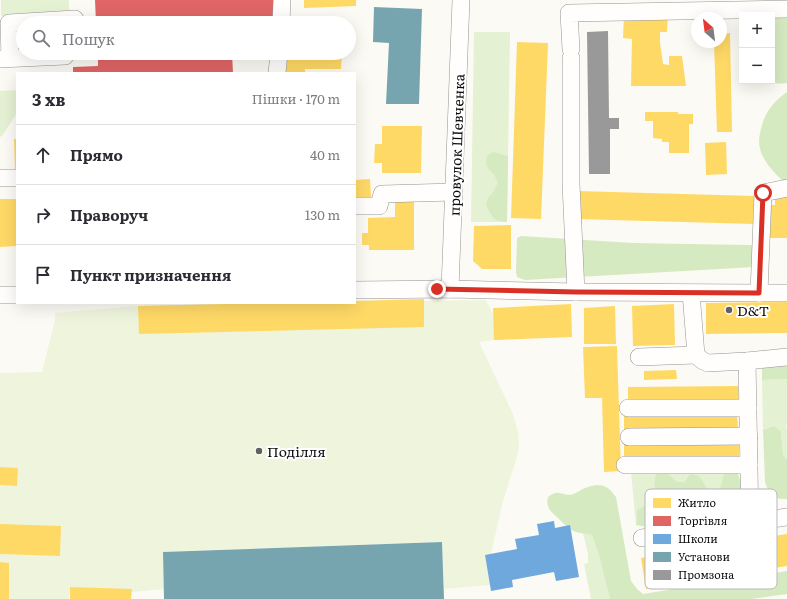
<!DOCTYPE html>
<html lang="uk">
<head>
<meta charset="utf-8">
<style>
  body { margin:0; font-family:Literata,serif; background:#f7f7f7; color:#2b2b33 }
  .controls { position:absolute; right:12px; top:12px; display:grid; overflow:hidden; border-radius:0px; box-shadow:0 4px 16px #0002 }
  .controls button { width:36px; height:36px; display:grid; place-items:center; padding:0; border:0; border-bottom:1px solid #e1e1e2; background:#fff; color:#2b2b33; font:20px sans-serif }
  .compass { position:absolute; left:691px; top:12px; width:36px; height:36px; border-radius:50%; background:#fff; box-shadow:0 4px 16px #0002; rotate:332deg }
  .stop { position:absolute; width:12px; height:12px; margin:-9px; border:3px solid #d93025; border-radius:50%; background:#fff }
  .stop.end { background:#d93025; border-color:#fff; box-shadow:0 1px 4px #0008 }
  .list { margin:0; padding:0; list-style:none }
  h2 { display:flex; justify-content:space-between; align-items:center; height:52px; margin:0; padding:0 16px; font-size:17px }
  h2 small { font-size:13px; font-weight:400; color:#7c7c81 }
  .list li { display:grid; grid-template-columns:26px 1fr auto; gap:12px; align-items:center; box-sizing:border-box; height:60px; padding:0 16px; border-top:1px solid #e1e1e2 }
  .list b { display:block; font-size:15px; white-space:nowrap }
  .list em { font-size:13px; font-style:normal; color:#7c7c81 }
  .icon { flex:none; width:22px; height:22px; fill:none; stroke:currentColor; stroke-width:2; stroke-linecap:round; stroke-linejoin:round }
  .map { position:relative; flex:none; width:787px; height:599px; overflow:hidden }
  .search { position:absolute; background:#fff; box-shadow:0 4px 16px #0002; left:16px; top:16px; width:340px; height:44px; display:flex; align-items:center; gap:10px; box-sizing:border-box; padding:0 14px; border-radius:22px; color:#7c7c81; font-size:15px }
  .panel { position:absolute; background:#fff; box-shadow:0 4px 16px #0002; left:16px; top:72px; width:340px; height:232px; border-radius:0px }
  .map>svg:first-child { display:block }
  .green { fill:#e5f1d3 }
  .forest { fill:#d6eac1 }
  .pitch { fill:#eff5dd }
  .homes { fill:#ffd966 }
  .shops { fill:#e06666 }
  .schools { fill:#6fa8dc }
  .public { fill:#76a5af }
  .industry { fill:#999 }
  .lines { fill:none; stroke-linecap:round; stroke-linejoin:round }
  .minor-casing { stroke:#959492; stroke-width:18 }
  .minor { stroke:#fffefd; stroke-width:17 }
  .route { stroke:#d93025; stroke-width:5 }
  .poi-dot { fill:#61615e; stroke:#fff; stroke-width:1.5 }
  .labels { text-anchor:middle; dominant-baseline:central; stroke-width:4; stroke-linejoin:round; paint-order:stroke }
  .street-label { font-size:14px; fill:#0e0e0e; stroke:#fff }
  .poi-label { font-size:14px; fill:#0e0e0e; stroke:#fff; text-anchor:start }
  .key { fill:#fff; stroke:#b7b7b7; stroke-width:1 }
  .key-label { font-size:11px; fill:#0e0e0e }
</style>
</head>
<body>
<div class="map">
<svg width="787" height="599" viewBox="0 0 787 599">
  <rect width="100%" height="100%" fill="#fcfaf4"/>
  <!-- green -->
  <g class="green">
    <path d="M1 0H69V12L1 16Z"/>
    <path d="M474 32H510L507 222H471Z"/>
    <path d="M17 90V113L2 136 0 137V91Z"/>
    <path d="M787 379V423L786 428 787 429V459L783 455 781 431 774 426 763 430 762 380Z"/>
    <path d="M737 471 720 489 709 491 690 474 684 482H677L667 474 654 485 657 498 637 510 636 525 631 472Z"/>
    <path d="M583 533H588L592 535C601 556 605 578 610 599H591L584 564 588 563V554Z"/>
  </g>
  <!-- forest -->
  <g class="forest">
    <path d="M787 13V83C781 84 775 84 770 81H772V15Z"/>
    <path d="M787 92V184C774 174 759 158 759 141 759 137 760 133 761 129 764 113 774 101 787 92Z"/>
    <path d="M494 152 508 156 507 222C493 222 492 216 486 205L488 198 494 191 498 182C497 182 495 176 495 176 493 173 490 171 488 168 484 161 486 154 494 152Z"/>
    <path d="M521 236 633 243 748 245H752L755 257V267L525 280 517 277 516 272 517 238Z"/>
    <path d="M787 363V379L762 380V365Z"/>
    <path d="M774 426 781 431 783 455 787 459V499C774 500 769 495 765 482L763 430Z"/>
    <path d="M737 471 744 492 733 505 724 513 711 515 695 499 671 503 660 514 653 528 636 525 637 510 657 498 654 485 656 474 667 473 677 482H684L690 474 699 476 709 491 720 489 724 474Z"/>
    <path d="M595 485C607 485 609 488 616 497L631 581 637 589 643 594 787 571V594L751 599H610L599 555 592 535C587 533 582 534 576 532 568 529 567 527 561 521 553 513 545 509 548 497 558 489 560 495 570 495 576 494 580 490 585 488 588 487 592 486 595 485Z"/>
  </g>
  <!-- pitch -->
  <path class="pitch" d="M424 299V301L486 300 494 316V340L479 342 513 414 518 432 519 444 517 457 503 501 491 554 485 555 490 585 444 589 442 542 163 552 164 589 132 592 70 588 69 599H9V563L0 562V373L42 372 55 320V313L138 306 355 303V301Z"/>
  <!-- homes -->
  <g class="homes">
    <path d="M304 0H356V6L304 8Z"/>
    <path d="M624 15 668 16 667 32H660V43L663 64 669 65V56H682L686 86H631L632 39 623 38Z"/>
    <path d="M730 33 732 132H717L714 42H721V34Z"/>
    <path d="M517 42 548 43 541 219 511 218Z"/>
    <path d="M284 53H342L341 69H305V73H284Z"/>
    <path d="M645 112H678V114H693V124H689V153H669V142H662V139L653 138V121H645Z"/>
    <path d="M382 126H422L421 173H382V163H374L375 144H382Z"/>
    <path d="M14 139H17V172H15Z"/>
    <path d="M726 142 727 174 706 175 705 143Z"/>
    <path d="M370 179 371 197 355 198V180Z"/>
    <path d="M577 191 754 196 753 224 576 219Z"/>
    <path d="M775 192H787V238H767V205H775Z"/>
    <path d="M0 199H17V246L0 247Z"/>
    <path d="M414 201V250H369V245H362V233H368V218L395 217V202Z"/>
    <path d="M511 225V269H482L473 261 474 226Z"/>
    <path d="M424 299V327L139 334 138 306 272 303H355V301Z"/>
    <path d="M787 302V333L706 334V303Z"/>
    <path d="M571 304 572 337 494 340 493 308Z"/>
    <path d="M674 304 675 345 633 346 632 306Z"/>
    <path d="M615 306 616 344H584V308Z"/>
    <path d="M617 346 621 471 604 472 602 398H585L583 347Z"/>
    <path d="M676 370 677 379 644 380V371Z"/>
    <path d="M738 386 739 404 628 405V387Z"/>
    <path d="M737 411 738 429 624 432V413Z"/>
    <rect x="624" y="442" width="115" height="16"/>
    <path d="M0 467 18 468 17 486 0 485Z"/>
    <path d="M0 524 61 526 60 556 0 554Z"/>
    <path d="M787 534V566L646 589 641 558Z"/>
    <path d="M0 562 9 563V599H0Z"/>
    <path d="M70 587 132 589 131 599H70Z"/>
  </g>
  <!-- shops -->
  <g class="shops">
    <path d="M95 0H274L275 23H96Z"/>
    <path d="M98 53H232L233 73H73V67L98 66Z"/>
  </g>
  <!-- schools -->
  <path class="schools" d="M554 521 555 528 570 525 579 577 556 581 554 572 512 580 513 587 491 591 485 555 517 549 515 539 539 535 537 524Z"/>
  <!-- public -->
  <g class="public">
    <path d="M374 7 422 9 419 104H386L389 43 373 42Z"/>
    <path d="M442 542 444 599H164L163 552Z"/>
  </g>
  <!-- industry -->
  <path class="industry" d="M608 31 609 118H619V129H610V174H589L587 32Z"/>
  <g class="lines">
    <defs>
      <g id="minor">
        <path d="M281 23 282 0"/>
        <path d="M571 49 569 13 787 9"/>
        <path d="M10 58 9 23 75 19V23"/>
        <path d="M571 58V184L576 292"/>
        <path d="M0 59 65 56 67 53"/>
        <path d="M277 73 279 53"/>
        <path d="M0 178H17"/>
        <path d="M355 206H379L382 194 454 192"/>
        <path d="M450 289 461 0"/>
        <path d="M355 290 450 289 576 292 759 293H787"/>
        <path d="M691 293 696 355 703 361 708 363 747 361 787 357"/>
        <path d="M759 293 763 193 787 188"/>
        <path d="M0 295H17"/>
        <path d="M639 357 696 355"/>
        <path d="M747 361 750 523"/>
        <path d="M628 408H748"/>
        <path d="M629 437 749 436"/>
        <path d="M625 465H749"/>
        <path d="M642 538 787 517"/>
      </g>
    </defs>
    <!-- minor casing -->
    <use href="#minor" class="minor-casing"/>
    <!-- minor -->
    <use href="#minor" class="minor"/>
  </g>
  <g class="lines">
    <!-- route -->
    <path class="route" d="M437 289 576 292 759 293 763 193"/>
  </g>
  <!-- markers -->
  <g class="poi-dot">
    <circle cx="729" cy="310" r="4"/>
    <circle cx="259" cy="451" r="4"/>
  </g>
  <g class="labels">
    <!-- street labels -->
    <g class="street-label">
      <text transform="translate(456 145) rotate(-88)">провулок Шевченка</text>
    </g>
    <!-- poi labels -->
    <g class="poi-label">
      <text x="737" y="310">D&amp;T</text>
      <text x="267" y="451">Поділля</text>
    </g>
  </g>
  <!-- legend -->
  <rect x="645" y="489" width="132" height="100" rx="6" class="key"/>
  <rect x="653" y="498" width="18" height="10" fill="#ffd966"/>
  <rect x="653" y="516" width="18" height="10" fill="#e06666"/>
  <rect x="653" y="534" width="18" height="10" fill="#6fa8dc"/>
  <rect x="653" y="552" width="18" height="10" fill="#76a5af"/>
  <rect x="653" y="570" width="18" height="10" fill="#999"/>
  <g class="key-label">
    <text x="678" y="507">Житло</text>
    <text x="678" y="525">Торгівля</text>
    <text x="678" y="543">Школи</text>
    <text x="678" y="561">Установи</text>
    <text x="678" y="579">Промзона</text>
  </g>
</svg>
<div class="controls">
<button>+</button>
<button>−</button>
</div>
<svg class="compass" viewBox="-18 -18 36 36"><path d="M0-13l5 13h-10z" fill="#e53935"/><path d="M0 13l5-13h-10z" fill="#7c7c81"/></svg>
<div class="stop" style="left:763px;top:193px"></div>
<div class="stop end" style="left:437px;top:289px"></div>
<div class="search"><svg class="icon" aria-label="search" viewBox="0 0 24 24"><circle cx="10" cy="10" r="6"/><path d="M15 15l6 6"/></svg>Пошук</div>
<section class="panel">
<h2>3 хв<small>Пішки · 170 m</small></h2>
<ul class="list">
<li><svg class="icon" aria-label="ahead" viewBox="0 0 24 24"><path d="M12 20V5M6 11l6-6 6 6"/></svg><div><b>Прямо</b></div><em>40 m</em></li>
<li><svg class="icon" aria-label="right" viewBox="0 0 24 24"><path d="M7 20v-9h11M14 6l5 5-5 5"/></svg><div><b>Праворуч</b></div><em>130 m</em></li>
<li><svg class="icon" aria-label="arrive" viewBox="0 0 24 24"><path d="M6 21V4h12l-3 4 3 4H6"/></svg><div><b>Пункт призначення</b></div></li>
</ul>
</section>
</div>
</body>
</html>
